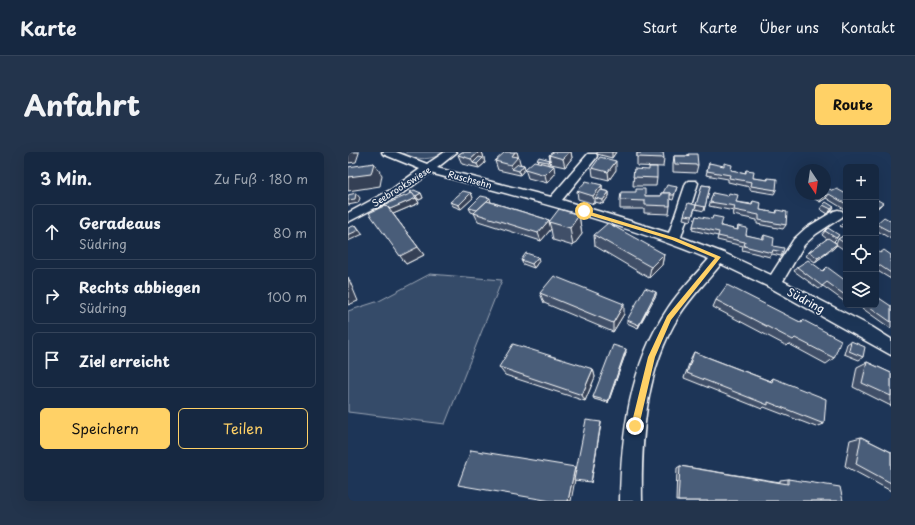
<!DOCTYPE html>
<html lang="de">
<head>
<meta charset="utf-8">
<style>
  body { margin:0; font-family:"Playpen Sans",sans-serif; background:#23344c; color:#f1f3f6 }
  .controls { position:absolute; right:12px; top:12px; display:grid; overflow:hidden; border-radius:6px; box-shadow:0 4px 16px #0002 }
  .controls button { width:36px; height:36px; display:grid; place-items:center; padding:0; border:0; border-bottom:1px solid #35445a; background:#162841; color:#f1f3f6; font:20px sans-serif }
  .compass { position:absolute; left:447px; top:12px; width:36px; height:36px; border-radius:50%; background:#162841; box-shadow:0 4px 16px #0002; rotate:167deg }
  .stop { position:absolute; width:12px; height:12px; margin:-9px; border:3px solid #ffd166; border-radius:50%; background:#fff }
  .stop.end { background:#ffd166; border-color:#fff; box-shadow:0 1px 4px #0008 }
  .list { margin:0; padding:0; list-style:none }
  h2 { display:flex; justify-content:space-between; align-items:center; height:52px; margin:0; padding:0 16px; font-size:17px }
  h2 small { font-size:13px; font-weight:400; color:#9ea6b1 }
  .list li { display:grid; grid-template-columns:26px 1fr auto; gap:12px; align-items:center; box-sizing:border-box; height:56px; margin:0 8px 8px; padding:0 8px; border:1px solid #35445a; border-radius:6px }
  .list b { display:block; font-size:15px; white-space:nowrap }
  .list p { margin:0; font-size:13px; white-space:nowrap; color:#9ea6b1 }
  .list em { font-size:13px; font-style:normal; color:#9ea6b1 }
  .actions { display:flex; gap:8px; padding:12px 16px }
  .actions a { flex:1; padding:9px 0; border:1px solid #ffd166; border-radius:6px; text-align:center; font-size:14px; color:#ffd166 }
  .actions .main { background:#ffd166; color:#111 }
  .icon { flex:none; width:22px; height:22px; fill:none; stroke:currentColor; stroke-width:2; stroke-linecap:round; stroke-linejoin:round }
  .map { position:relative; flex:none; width:543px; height:349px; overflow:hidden; border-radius:6px }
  header { display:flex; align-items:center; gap:24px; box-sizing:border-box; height:56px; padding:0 20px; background:#162841; border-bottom:1px solid #35445a }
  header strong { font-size:19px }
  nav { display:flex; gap:22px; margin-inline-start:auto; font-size:14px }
  .intro { display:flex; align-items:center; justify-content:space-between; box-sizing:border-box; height:96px; padding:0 24px }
  h1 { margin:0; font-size:28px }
  .button { padding:10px 18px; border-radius:6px; background:#ffd166; color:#111; font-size:14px; font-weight:700 }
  main { display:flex; gap:24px; padding:0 24px }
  aside { flex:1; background:#162841; border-radius:6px; box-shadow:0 4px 16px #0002 }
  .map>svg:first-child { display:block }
  .green { fill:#364b69; stroke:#9aa5b4 }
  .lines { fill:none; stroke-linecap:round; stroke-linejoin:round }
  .minor-casing { stroke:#fff; stroke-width:3 }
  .minor { fill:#1d3557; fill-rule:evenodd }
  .wall { fill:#405068; stroke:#fff }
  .shaded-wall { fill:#344155; stroke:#fff }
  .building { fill:#4a5d79; stroke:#fff }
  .route { fill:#ffd166 }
  .labels { text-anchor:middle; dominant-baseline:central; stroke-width:3.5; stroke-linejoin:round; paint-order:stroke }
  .far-street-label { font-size:9px; fill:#fff; stroke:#1d3557 }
  .street-label { font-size:11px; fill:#fff; stroke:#1d3557 }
</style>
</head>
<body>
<header>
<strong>Karte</strong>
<nav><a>Start</a><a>Karte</a><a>Über uns</a><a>Kontakt</a></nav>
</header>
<div class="intro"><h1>Anfahrt</h1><a class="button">Route</a></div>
<main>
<aside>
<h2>3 Min.<small>Zu Fuß · 180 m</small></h2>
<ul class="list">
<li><svg class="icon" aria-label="ahead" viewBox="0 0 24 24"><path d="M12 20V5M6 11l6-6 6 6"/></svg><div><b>Geradeaus</b><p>Südring</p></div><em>80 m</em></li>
<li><svg class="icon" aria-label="right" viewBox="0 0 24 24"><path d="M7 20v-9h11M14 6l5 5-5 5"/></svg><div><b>Rechts abbiegen</b><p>Südring</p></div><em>100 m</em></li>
<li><svg class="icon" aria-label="arrive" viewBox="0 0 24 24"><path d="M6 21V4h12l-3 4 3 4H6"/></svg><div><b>Ziel erreicht</b></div></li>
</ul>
<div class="actions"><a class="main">Speichern</a><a>Teilen</a></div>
</aside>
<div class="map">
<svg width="543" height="349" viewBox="0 0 543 349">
  <rect width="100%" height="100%" fill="#1d3557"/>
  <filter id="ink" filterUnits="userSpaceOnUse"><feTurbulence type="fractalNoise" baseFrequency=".025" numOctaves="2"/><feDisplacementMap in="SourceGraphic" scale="8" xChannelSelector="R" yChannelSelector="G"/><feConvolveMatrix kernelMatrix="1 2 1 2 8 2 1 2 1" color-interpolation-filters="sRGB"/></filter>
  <g filter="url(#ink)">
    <!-- green -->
    <g class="green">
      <path d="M59 0H97C82 9 71 8 56 2Z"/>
      <path d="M82 122 154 128 97 272 0 260V159L31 149Z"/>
    </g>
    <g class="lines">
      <defs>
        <path id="minor" d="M34 0H48L79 12 97 0H109L89 16 203 45 240 2H248L249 4 248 6 214 48 321 81 338 31 340 29H348L350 31 333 85 376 101 423 123 446 87 458 76 486 59 490 58 494 59 496 62 494 65 468 82 456 93 435 129 524 175 543 187V203L421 135 373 112C359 129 343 145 331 164 297 218 293 287 294 349H272C273 283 282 212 320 156 332 138 347 123 361 107 271 70 176 46 82 21L52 43 0 70V61L44 37 72 17 35 2Z"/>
      </defs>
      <!-- minor casing -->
      <use href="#minor" class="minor-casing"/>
      <!-- minor -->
      <use href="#minor" class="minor"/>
    </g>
    <!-- wall -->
    <g class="wall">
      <path d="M114 0H134L136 6V7L137 11 131 16 114 12 110 3Z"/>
      <path d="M169 0 172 12 176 13 177 17 172 23 150 18 147 9Z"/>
      <path d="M205 0H223L224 6 217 15 203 12 201 3Z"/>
      <path d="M249 0H268L264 6 249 2Z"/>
      <path d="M289 1 316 6 315 15 289 14Z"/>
      <path d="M340 2 350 13 348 21 325 20V12L326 4H340Z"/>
      <path d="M189 8H202V13L207 22 199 31 180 26 177 17 190 9Z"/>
      <path d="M361 11 383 18 397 21 398 18 405 26 419 28 420 26 428 38 426 42 402 38V35L380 30V27L358 23Z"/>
      <path d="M244 16 268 18 261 28 245 24Z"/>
      <path d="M286 17 309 26 308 34H285Z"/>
      <path d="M254 33V38L261 40V44L255 52 247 50 246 52 230 47 229 39Z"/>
      <path d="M354 33 362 34 356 59 347 57Z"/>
      <path d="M329 35 325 48 322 47V54L321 62 296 61V57H272V48L297 44H312L313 41H315Z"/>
      <path d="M485 39 498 42V55L496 57 478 46 472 50 458 42H477Z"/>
      <path d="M62 40 73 41 75 46 71 48 68 46 71 51 45 62 76 103 58 112 29 57 63 42Z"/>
      <path d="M123 41 125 46 113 57 105 54 102 50Z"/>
      <path d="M365 41 388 50 403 52 405 49 412 58 428 61 429 58 438 73 435 77 409 72V68L385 63 386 59 361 54Z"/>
      <path d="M143 50 201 68 202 69 231 63 234 82 225 94 205 88 203 77 193 89 130 69 126 61 123 60 121 56Z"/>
      <path d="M348 53 343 69 335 67 336 63Z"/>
      <path d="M475 53 486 55 483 59 480 62 472 57Z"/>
      <path d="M348 64 373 74 389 78 390 74 398 83 414 87 416 83 425 94 435 100 433 104 424 102 422 105 394 98 395 94 369 88 370 84 344 78Z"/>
      <path d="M498 68V77L492 74Z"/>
      <path d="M543 69V87L528 78V71Z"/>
      <path d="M477 79 491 83 488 87 486 89 488 91 490 87 498 82V99L489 93 486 96 467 110 458 104 461 100 479 87 474 83Z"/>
      <path d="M246 83 316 102 314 113 301 126 247 94Z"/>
      <path d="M528 98 532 101 543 103V127L528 118Z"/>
      <path d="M173 108 191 109 186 116 175 112Z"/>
      <path d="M449 115 475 119 498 129V149L497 150 475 134 471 137 446 119Z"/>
      <path d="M308 140V143L290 176 279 171V168Z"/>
      <path d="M192 141 276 162 265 180 196 151Z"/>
      <path d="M368 148 453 170 455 168 486 206 478 212 441 192 439 194 365 155Z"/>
      <path d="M513 153 543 154V175L542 176 511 154Z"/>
      <path d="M503 189 515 205 511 208 496 202 499 192Z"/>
      <path d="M278 200 260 251 246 247 245 245Z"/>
      <path d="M346 200 422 229 425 226 476 272 468 275 416 255 414 257 336 226 343 206Z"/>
      <path d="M519 210 543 221V254L505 235 509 215Z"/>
      <path d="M151 215 245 217 247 225 237 249 157 223Z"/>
      <path d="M513 285 543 300V339L497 314 502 288Z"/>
      <path d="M332 314 432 330V328L440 327 495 349H328L329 316Z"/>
    </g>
    <!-- shaded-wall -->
    <g class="shaded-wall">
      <path d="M0 0H11V1L8 10 0 11Z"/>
      <path d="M131 0H134L136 6V7L137 11 131 16 129 12 125 11 123 7Z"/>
      <path d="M167 0H169L173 14 164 17 163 13 164 4Z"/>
      <path d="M221 0H223L224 6 217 15 215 7Z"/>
      <path d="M264 0H268L264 6Z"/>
      <path d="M202 8V12L200 14V10Z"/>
      <path d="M268 9V18L261 28 260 20Z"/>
      <path d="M26 11 34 23 32 34 0 39V25Z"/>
      <path d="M176 13 177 17 172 23 171 19Z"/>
      <path d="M206 14 207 22 199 31 197 23Z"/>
      <path d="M254 33V41L247 46V50L246 52 245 44Z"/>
      <path d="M261 40V44L255 52V48Z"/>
      <path d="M8 41 12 46 10 51 0 53V48Z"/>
      <path d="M73 41 75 46 71 48 68 44Z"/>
      <path d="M123 41 125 46 113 57 111 53Z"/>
      <path d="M481 42 478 46 472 50 474 46Z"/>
      <path d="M68 46 71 51 45 62 76 103 58 112 52 104 32 61Z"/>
      <path d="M142 46 143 51 129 59Z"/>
      <path d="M535 51 531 55 528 57V56Z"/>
      <path d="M486 55 483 59 480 62 483 57Z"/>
      <path d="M231 63 234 82 225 94 222 76Z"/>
      <path d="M201 68 202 70H201L203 77 193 89 190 81Z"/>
      <path d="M8 73 11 77 15 82 0 89V83Z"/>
      <path d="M489 92 486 96 467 110 470 106Z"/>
      <path d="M316 102 314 113 301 126 303 115Z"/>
      <path d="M190 105 191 109 186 116 184 112Z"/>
      <path d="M0 125 10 149 0 153Z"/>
      <path d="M308 140V143L290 176 291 173Z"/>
      <path d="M276 152V162L265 180V171Z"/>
      <path d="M278 197V200L260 251V249Z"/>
      <path d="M245 217 247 225 237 249 234 243Z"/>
      <path d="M253 270V272L243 331V330Z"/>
      <path d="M227 315 229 317 223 349H220Z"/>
    </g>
    <!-- building -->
    <g class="building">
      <path d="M114 0H131L123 7 110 3Z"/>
      <path d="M157 0H167L164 4 170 5 163 13 147 9Z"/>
      <path d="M205 0H221L215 7 201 3Z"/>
      <path d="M293 0H315L316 6 289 5V1H293Z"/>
      <path d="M340 2H349L350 13 327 12 326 4H341Z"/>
      <path d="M131 5 135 6 129 12 125 11Z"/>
      <path d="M191 5 202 8 200 10 189 8Z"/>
      <path d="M252 5 268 9 260 20 244 16Z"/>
      <path d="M186 9 206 14 197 23 177 17Z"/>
      <path d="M26 11 23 22 0 25V15Z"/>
      <path d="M361 11 376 14V11L384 13 383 18 398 21V18L406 19 405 26 420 28V26L429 27 428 38 403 34 404 30 381 26 382 23 359 19Z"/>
      <path d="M170 12 176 13 171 19 164 17Z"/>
      <path d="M301 15H309V26L285 25 286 17 301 18Z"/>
      <path d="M238 29 254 33 245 44 229 39Z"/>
      <path d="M319 33 329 35 326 43H322V41H315Z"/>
      <path d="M354 33 362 34 357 55 348 53Z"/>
      <path d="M477 35H478L485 39 489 37 498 42V52L481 42 474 46 468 42H477Z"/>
      <path d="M288 37H297V44H313V41H322V54L297 53V49L272 48 273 40H288Z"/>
      <path d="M66 38 73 41 68 44 62 40Z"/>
      <path d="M253 38 261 40 255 48 247 46Z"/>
      <path d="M115 39 123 41 111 53 102 50Z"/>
      <path d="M8 41 7 47 0 48V43Z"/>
      <path d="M64 41 68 46 42 57 38 53 29 57V56Z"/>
      <path d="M365 41 380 44 381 41 390 43 388 50 404 53 405 49 413 51 412 58 429 61V58L439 60 438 73 411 68V63L386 58 387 54 362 50Z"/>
      <path d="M133 44 142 46 129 58 121 56Z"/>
      <path d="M528 47 535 51 528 56Z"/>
      <path d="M139 49 201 68 190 81 126 61Z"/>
      <path d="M478 50 486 55 483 57 475 53Z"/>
      <path d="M340 51 348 53 344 64 336 63Z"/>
      <path d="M38 53 70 95 52 104 21 61Z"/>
      <path d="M211 57 231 63 222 76 201 70Z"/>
      <path d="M348 64 364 67 365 64 375 66 373 74 390 78V74L399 76 398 83 416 87V83L426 86 425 94 436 96 435 100 425 98 424 101 396 94 397 90 370 84 371 80 345 74Z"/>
      <path d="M536 65 543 69V80L528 72Z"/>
      <path d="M260 71 316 102 303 115 246 83Z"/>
      <path d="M8 73 11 78 0 83V76Z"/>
      <path d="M480 76 491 83 488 86 477 79Z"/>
      <path d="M498 82V92L490 87Z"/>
      <path d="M480 86 489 92 470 106 461 100Z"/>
      <path d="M528 98 532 101 536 98 543 103V121L528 111Z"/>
      <path d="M178 101 190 105 184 112 173 108Z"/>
      <path d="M460 108 475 119 479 115 498 129V144L479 130 474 134 449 115Z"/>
      <path d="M206 124 276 152 265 171 192 141Z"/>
      <path d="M379 133 454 171 455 168 493 188 486 206 447 186 445 188 368 148Z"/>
      <path d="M297 136 308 140 291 173 279 168Z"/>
      <path d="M528 144 543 154V170L519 153H528Z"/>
      <path d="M503 189 517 195 515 205 501 199Z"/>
      <path d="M165 192 245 217 234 243 151 215Z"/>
      <path d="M265 193 278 197 260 249 245 245Z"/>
      <path d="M346 200 424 230 425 226 478 247 476 272 420 250V253L339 221Z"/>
      <path d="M519 210 543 221V244L514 231Z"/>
      <path d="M238 268 253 270 243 330 226 328Z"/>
      <path d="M513 285 543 300V331L508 312Z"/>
      <path d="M123 298 227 315 220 349H203L110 333Z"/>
      <path d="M332 314 440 332V327L492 335 495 349H330Z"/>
    </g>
  </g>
  <!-- route -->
  <path class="route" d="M236 58 328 86 373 105 323 168 307 205 291 274 287 277 283 274 300 205 319 164 367 106 324 88 234 61V58Z"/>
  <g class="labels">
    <!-- far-street labels -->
    <g class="far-street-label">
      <text transform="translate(122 27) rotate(15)">Ruschsehn</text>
      <text transform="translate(53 34) rotate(-32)">Seebrookswiese</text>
    </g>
    <!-- street labels -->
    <g class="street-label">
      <text transform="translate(458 148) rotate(28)">Südring</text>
    </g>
  </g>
</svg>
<div class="controls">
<button>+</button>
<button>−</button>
<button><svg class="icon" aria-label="locate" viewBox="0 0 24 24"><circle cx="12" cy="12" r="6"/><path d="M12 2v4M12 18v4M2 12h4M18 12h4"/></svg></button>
<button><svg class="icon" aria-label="layers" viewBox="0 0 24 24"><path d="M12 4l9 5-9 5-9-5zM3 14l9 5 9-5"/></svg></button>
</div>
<svg class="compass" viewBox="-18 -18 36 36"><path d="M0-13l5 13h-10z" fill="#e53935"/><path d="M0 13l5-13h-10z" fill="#9ea6b1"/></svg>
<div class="stop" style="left:236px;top:59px"></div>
<div class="stop end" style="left:287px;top:274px"></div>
</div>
</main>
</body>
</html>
